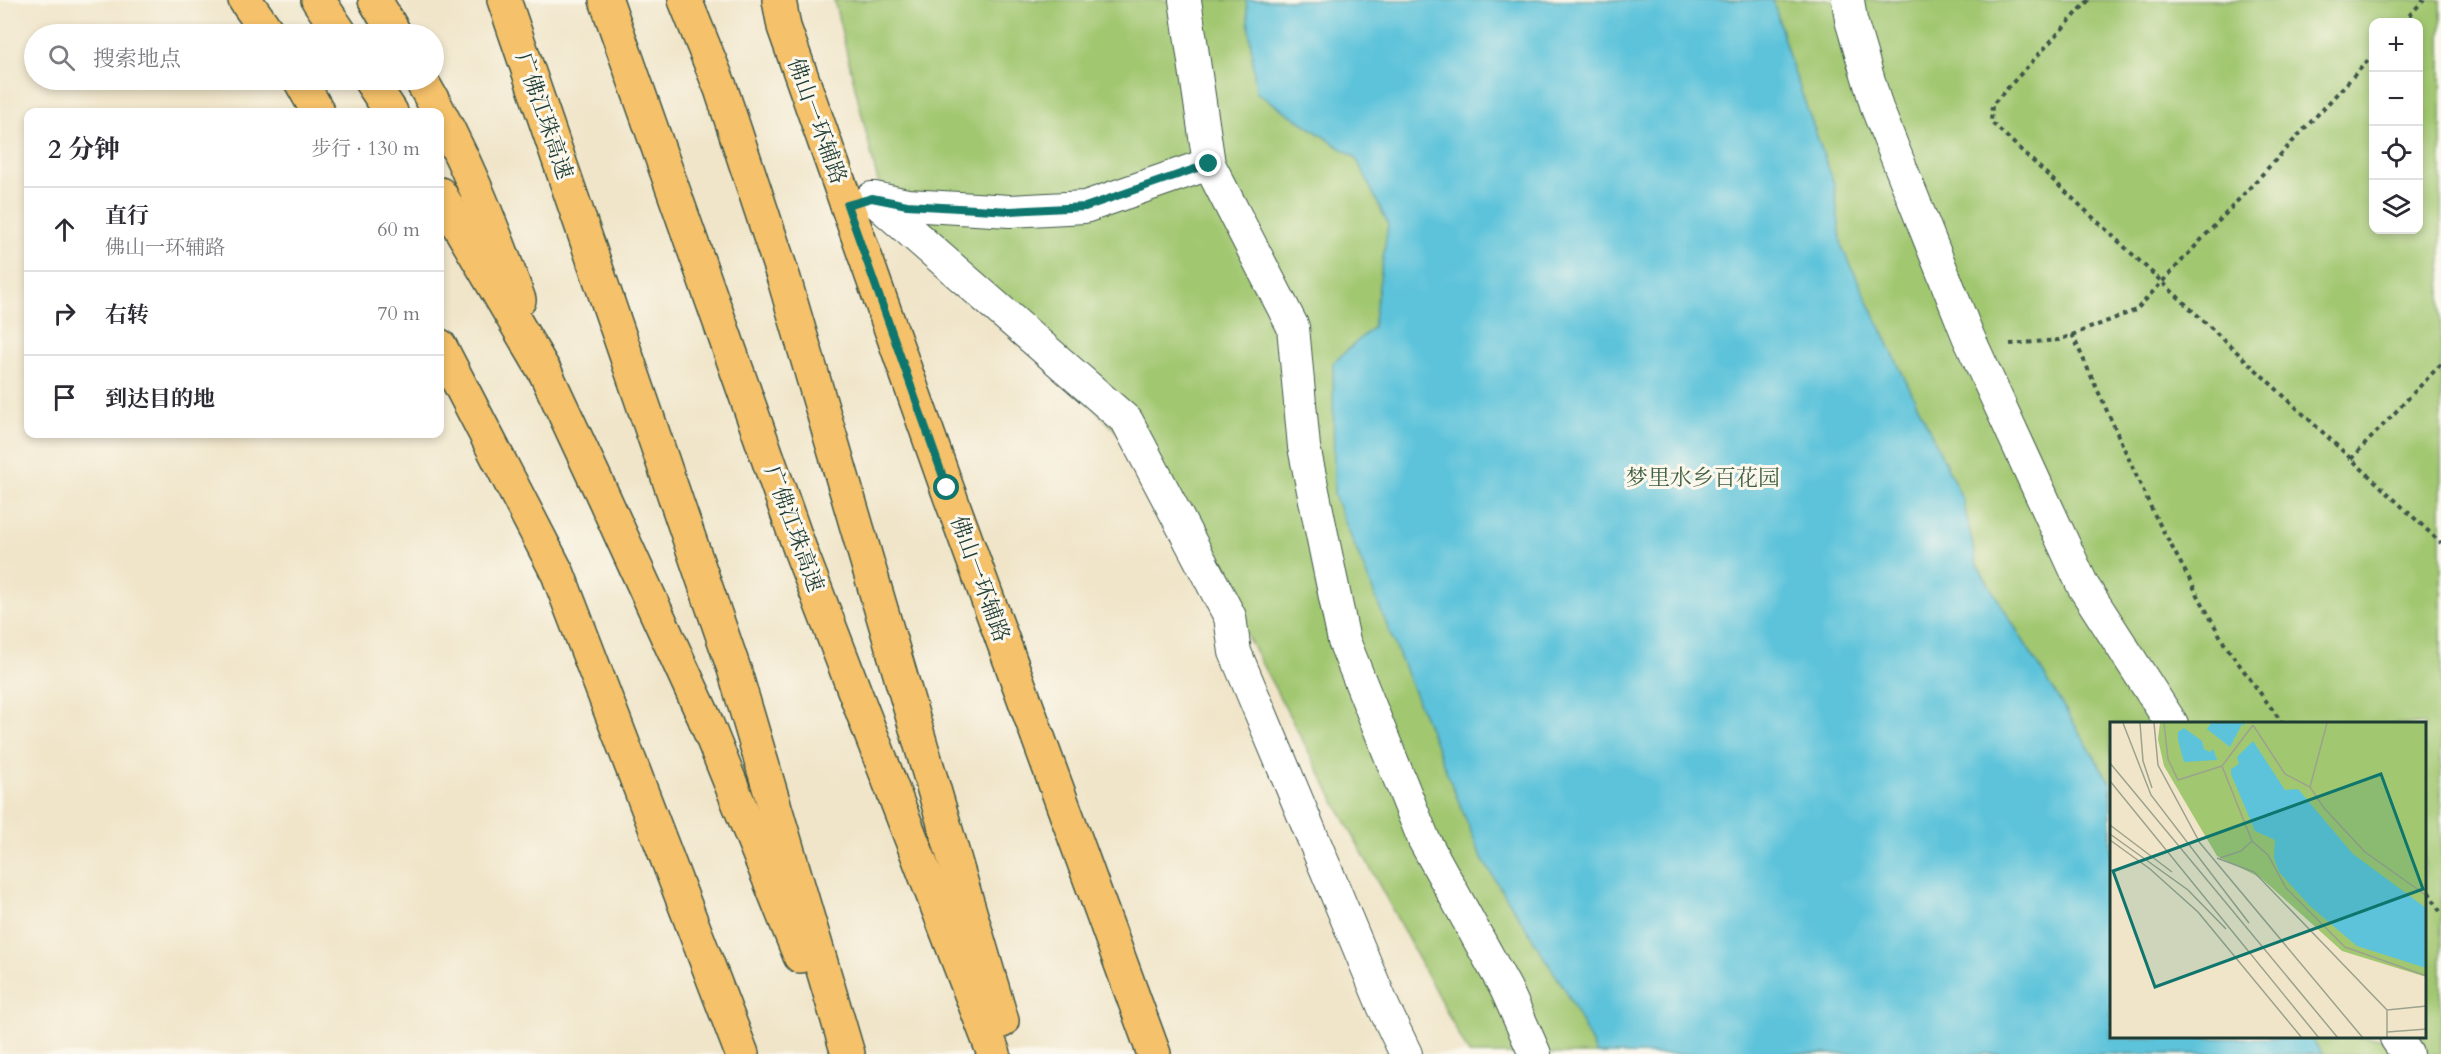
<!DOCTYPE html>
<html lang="zh">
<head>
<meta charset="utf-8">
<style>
  body { margin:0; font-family:Cardo,"Noto Serif SC",serif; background:#f2f2f3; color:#2b2b33 }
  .controls { position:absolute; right:18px; top:18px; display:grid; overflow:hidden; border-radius:12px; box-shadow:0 3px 9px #0003 }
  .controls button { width:54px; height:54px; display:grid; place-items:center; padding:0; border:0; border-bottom:2px solid #e1e1e2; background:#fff; color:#2b2b33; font:30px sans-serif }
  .stop { position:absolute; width:18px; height:18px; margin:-14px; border:4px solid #0f766e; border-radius:50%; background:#fff }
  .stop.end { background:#0f766e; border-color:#fff; box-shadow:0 2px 6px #0008 }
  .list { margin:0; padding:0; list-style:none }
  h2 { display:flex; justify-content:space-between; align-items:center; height:78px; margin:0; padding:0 24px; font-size:26px }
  h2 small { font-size:20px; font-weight:400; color:#7c7c81 }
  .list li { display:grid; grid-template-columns:39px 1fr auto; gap:18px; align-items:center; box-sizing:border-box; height:84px; padding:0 24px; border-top:2px solid #e1e1e2 }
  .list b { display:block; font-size:22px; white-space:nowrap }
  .list p { margin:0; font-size:20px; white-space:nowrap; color:#7c7c81 }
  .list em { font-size:20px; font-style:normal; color:#7c7c81 }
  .icon { flex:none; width:33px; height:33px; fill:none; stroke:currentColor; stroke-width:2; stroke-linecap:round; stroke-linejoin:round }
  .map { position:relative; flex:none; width:2441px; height:1054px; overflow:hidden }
  .search { position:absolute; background:#fff; box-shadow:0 3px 9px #0003; left:24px; top:24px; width:420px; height:66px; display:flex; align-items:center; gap:15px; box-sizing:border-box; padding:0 21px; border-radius:33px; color:#7c7c81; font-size:22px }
  .panel { position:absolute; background:#fff; box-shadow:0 3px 9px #0003; left:24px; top:108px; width:420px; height:330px; border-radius:12px }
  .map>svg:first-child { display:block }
  .green { fill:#a2c771; stroke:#608252; stroke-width:1.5; fill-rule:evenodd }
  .water { fill:#5dc3da; stroke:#3e8087; stroke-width:1.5 }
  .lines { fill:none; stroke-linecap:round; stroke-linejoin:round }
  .minor-casing { stroke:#3e564a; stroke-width:34 }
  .primary-casing { stroke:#3e564a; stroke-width:36 }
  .motorway-casing { stroke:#3e564a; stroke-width:36 }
  .path { stroke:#3e564a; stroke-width:4; stroke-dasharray:4.5 4.5; stroke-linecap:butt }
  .minor { stroke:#fff; stroke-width:32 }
  .primary { stroke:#f5c16b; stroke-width:33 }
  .motorway { stroke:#f5c16b; stroke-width:33 }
  .route { stroke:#0f766e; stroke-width:8 }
  .labels { text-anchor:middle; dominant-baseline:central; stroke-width:6; stroke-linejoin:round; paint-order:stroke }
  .street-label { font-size:22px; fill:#1f3d34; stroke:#fbf7ec }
  .park-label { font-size:22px; fill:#406043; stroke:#fbf7ec }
  .inset-road { fill:none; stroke:#9ca28d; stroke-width:1.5 }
  .view { fill:#0f766e; fill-opacity:0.15; stroke:#0f766e; stroke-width:3 }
  .inset-edge { fill:none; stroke:#1f3d34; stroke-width:3 }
</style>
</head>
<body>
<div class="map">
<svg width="2441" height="1054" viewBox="0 0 2441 1054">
  <rect width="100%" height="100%" fill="#fbf7ec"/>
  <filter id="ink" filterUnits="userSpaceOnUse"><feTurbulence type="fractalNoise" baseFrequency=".0167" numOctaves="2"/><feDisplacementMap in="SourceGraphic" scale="12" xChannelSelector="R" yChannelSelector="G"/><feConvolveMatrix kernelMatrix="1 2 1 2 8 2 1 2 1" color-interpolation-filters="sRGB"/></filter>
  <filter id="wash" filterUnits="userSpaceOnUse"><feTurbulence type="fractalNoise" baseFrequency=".008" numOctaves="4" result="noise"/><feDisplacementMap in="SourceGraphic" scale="24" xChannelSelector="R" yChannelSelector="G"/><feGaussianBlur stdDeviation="1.35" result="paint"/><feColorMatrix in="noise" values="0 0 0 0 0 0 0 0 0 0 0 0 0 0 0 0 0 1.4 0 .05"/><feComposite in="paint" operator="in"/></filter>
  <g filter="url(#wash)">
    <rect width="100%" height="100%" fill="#f0e5c9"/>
    <!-- green -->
    <path class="green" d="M834 0H2441V1054H1469L1166 483 878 182ZM2374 22H2418V230H2374ZM2111 724H2424V1038H2111Z"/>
    <!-- water -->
    <path class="water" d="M1246 0H1773L1790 60 1834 184 1842 247 1963 500 1977 565 2111 784V1038H2311L2323 1054H1597L1566 991 1482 859 1334 495 1333 363 1373 327 1388 224 1356 158 1256 92Z"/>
  </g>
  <g filter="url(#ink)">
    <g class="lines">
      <defs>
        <g id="minor">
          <path d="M1185 0 1209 164 1293 327 1304 447 1344 641 1424 840 1506 989 1535 1054"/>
          <path d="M1848 0 1851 20 1877 108 1968 336 2083 586 2172 724"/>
          <path d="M872 198 1127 421 1230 617 1235 652 1384 1008 1406 1054"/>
          <path d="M874 198 907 205 1010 211 1085 207 1209 164"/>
          <path d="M2396 1038 2407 1054"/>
        </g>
        <g id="primary">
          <path d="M245 0 269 34"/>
          <path d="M779 0 784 27 947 488 1154 1054"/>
          <path d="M300 80 318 112"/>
          <path d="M440 346 558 574 742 1054"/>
        </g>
        <g id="motorway">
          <path d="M318 0 341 34"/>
          <path d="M375 0 395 34"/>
          <path d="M504 0 734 669 848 1054"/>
          <path d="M606 0 801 552 994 1054"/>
          <path d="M685 0 721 89 784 279 1002 1021"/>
          <path d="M370 80 391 112"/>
          <path d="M421 80C463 150 491 223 519 300"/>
          <path d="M440 194 546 374 604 498 704 717 800 956"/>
        </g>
      </defs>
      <!-- minor casing -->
      <use href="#minor" class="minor-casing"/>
      <!-- primary casing -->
      <use href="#primary" class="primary-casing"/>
      <!-- motorway casing -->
      <use href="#motorway" class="motorway-casing"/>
      <!-- path -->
      <g class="path">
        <path d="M2089 0 1992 105 1991 122 2441 543"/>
        <path d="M2403 22 2424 0"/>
        <path d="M2072 334 2153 512 2225 645 2283 724"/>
        <path d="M2010 344 2059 340 2136 310 2374 54"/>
        <path d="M2351 459 2441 364"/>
        <path d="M2424 884 2441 913"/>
      </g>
      <!-- minor -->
      <use href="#minor" class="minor"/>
      <!-- primary -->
      <use href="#primary" class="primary"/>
      <!-- motorway -->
      <use href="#motorway" class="motorway"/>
    </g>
  </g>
  <g class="lines" filter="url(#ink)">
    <!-- route -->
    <path class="route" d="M947 488 847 205 872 198 907 205 1010 211 1085 207 1209 164"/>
  </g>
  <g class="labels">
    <!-- street labels -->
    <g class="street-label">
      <text transform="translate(544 116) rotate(71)">广佛江珠高速</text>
      <text transform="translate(817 121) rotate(70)">佛山一环辅路</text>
      <text transform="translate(794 529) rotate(70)">广佛江珠高速</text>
      <text transform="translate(980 579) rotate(70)">佛山一环辅路</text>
    </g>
    <!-- park labels -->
    <g class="park-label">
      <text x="1703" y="478">梦里水乡百花园</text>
    </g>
  </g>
  <!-- overview -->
  <g transform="translate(2110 722)">
    <rect width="316" height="316" fill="#f0e5c9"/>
    <path d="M50 1H316V255L232 229 151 156 107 134 54 44 48 17Z" fill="#a2c771"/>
    <path d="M101 1H134L135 4 132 2 120 25 97 7ZM74 6 92 19 94 27 100 30 103 27 107 38 74 40 68 18V10ZM143 19 175 68 188 67 243 132 316 186V246L247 224 200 184 169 150 164 136 165 118 145 109 121 52V47L129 42 127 35Z" fill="#5dc3da"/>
    <path class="inset-road" d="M13 1 41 73 139 201M30 1 33 39 42 66M44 1 48 43 90 121 253 316M54 1 58 37 68 58 112 44M143 3 112 44 142 119 158 133 176 166 235 225 317 254M143 3 175 52 200 65 214 86 255 130 317 174M0 41 228 316M0 59 209 316M200 65 217 1M0 103 62 150M0 112 78 168 116 207M0 118 40 147 88 190 192 316M107 136 144 150 277 288 317 284M110 136 131 129 142 119M277 310 317 307M277 316V288"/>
    <path class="view" d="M271 52 313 167 45 265 3 149Z"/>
    <rect width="316" height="316" class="inset-edge"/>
  </g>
</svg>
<div class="controls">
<button>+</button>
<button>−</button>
<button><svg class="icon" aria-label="locate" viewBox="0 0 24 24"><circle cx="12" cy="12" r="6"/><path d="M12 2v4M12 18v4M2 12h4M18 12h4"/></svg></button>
<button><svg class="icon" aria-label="layers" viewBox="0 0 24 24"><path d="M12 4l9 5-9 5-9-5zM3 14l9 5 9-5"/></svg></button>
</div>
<div class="stop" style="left:947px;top:488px"></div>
<div class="stop end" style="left:1209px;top:164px"></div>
<div class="search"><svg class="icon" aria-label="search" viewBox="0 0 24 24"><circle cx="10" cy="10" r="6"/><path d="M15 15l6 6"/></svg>搜索地点</div>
<section class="panel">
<h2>2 分钟<small>步行 · 130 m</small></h2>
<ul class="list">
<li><svg class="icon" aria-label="ahead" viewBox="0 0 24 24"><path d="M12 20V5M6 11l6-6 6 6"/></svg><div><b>直行</b><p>佛山一环辅路</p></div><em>60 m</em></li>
<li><svg class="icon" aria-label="right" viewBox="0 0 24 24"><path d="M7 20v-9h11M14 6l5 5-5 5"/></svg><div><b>右转</b></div><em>70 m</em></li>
<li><svg class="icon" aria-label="arrive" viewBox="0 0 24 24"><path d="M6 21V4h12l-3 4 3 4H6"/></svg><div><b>到达目的地</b></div></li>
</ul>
</section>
</div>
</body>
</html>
